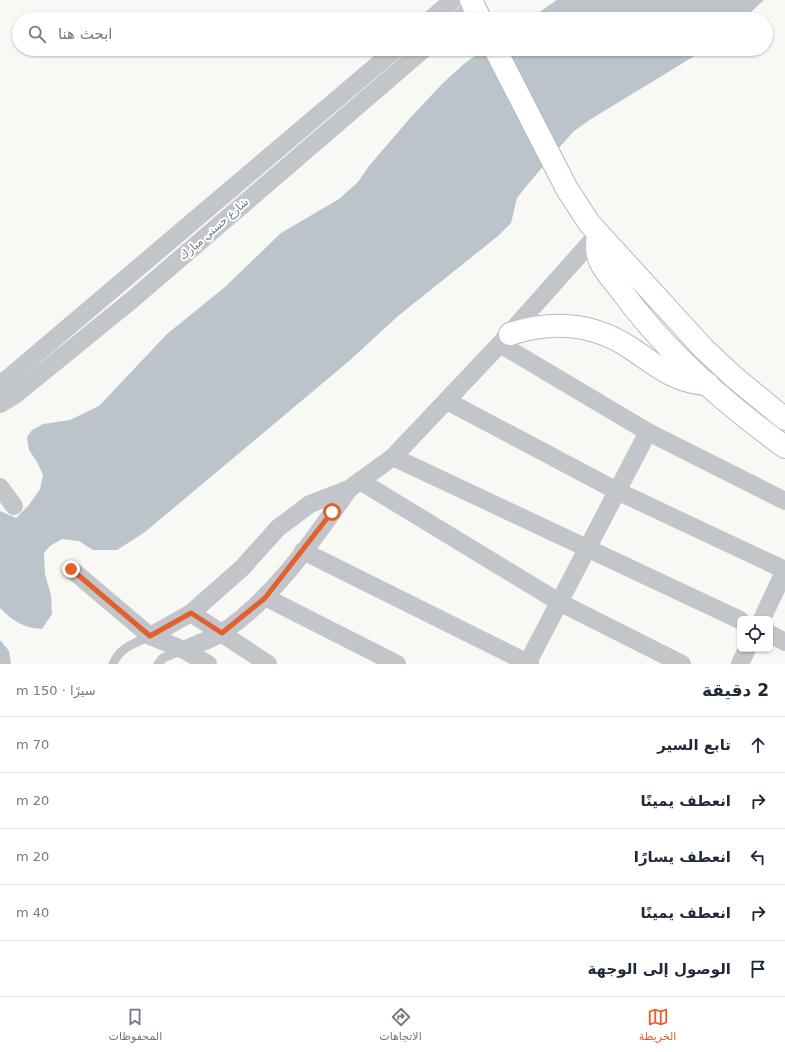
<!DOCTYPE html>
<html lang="ar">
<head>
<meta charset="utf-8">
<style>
  body { margin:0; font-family:"DejaVu Sans","Noto Sans Arabic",sans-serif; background:#f2f2f3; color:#1f2937; direction:rtl }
  .controls { position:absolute; right:12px; bottom:12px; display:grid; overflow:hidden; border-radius:6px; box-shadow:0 1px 3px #0004 }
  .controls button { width:36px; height:36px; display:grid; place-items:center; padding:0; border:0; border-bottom:1px solid #e0e1e3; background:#fff; color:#1f2937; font:20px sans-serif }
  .stop { position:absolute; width:12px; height:12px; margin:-9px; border:3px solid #e1602c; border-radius:50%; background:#fff }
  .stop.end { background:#e1602c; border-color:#fff; box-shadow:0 1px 4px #0008 }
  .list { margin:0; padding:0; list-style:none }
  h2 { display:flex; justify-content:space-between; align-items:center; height:52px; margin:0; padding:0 16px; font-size:17px }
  h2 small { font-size:13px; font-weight:400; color:#747a83 }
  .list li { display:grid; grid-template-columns:26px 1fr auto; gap:12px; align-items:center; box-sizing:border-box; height:56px; padding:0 16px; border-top:1px solid #e0e1e3 }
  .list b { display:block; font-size:15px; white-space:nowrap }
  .list em { font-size:13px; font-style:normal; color:#747a83 }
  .icon { flex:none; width:22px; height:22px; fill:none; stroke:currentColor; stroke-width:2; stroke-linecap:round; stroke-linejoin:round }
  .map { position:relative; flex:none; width:785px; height:664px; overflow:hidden; direction:ltr }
  .search { position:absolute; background:#fff; box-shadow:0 1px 3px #0004; left:12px; right:12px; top:12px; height:44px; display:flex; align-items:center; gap:10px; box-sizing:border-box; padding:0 14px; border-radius:22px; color:#747a83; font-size:15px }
  .sheet { height:332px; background:#fff }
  nav { display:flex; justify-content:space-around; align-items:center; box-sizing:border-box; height:56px; border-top:1px solid #e0e1e3; background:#fff; font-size:11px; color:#747a83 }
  nav a { display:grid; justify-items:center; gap:2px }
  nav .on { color:#e1602c }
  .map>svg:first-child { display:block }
  .water { fill:#bac4ca }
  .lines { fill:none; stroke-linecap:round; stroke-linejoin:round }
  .secondary-casing { stroke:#b4b9be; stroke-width:24 }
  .service { stroke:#c2c5c9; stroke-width:9 }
  .minor { stroke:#c2c5c9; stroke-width:18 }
  .secondary { stroke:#fff; stroke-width:22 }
  .route { stroke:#e1602c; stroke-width:5 }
  .labels { text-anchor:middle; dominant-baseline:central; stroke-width:4; stroke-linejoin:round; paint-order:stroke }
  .street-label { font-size:11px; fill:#687786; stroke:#fff }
</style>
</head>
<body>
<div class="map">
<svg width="785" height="664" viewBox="0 0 785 664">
  <rect width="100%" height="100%" fill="#f8f8f5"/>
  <!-- water -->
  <g class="water">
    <path d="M557 0H764L743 19H529Z"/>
    <path d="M485 49H706L591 119 574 131 557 150 524 189 517 198 511 223 498 236 398 316 349 361 145 532 117 550H93L79 541 62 539 50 546 44 553 45 574 51 595 52 614 42 629C23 628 13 621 0 608V511L16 518 29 505 40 489 43 475 37 462 29 450 27 437 32 430 43 424 70 420 99 406 167 334 225 287 281 233 339 199 358 182 369 166 411 117 443 83 465 63Z"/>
    <path d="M0 640 9 651 11 664H0Z"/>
  </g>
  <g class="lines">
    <defs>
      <g id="secondary">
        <path d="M471 0 480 19"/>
        <path d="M495 49 567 189 589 223 704 349 734 377 785 419"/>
        <path d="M598 234C597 244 596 252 600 261 604 271 613 280 620 289 664 350 724 403 785 447"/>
        <path d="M510 334C553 320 594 323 632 349 657 366 676 383 708 384"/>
      </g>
    </defs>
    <!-- secondary casing -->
    <use href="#secondary" class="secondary-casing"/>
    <!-- service -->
    <g class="service">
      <path d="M113 664C120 647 134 644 150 636"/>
      <path d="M158 664 163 658 183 650"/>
    </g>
    <!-- minor -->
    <g class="minor">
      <path d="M431 19 453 0"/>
      <path d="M459 19 474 6"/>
      <path d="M500 344 648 432 785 501"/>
      <path d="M0 385 396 49"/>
      <path d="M447 401 617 491 785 570"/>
      <path d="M0 404 15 395 133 299 424 49"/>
      <path d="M393 457 740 620"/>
      <path d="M360 481 559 602 682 664"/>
      <path d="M0 487 14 506"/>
      <path d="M303 551 530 664"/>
      <path d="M71 569 150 636 184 650 208 664"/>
      <path d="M265 597 397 664"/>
      <path d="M191 613 268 664"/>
      <path d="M762 619 785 570"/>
      <path d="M770 634 785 642"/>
      <path d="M150 636 191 613 242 568 278 528 310 504 349 489 393 457 500 344 598 234"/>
      <path d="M184 650C196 644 211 640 223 632 275 597 313 540 349 489"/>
      <path d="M527 664 648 432"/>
      <path d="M740 664 747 649"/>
    </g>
    <!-- secondary -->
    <use href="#secondary" class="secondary"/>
  </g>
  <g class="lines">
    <!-- route -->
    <path class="route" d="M71 569 150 636 191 613 222 633 265 598 332 512"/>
  </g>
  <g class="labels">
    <!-- street labels -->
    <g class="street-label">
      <text transform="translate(214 229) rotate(-41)">شارع حسني مبارك</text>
    </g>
  </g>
</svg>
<div class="controls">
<button><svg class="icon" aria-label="locate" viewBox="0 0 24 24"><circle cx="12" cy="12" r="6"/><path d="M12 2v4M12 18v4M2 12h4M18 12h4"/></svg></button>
</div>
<div class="stop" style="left:332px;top:512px"></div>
<div class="stop end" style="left:71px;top:569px"></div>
<div class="search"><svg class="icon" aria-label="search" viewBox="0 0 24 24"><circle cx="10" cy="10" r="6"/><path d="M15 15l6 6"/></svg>ابحث هنا</div>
</div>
<section class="sheet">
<h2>2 دقيقة<small>سيرًا · 150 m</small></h2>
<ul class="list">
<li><svg class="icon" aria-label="ahead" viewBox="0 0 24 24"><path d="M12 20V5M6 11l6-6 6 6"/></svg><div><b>تابع السير</b></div><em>70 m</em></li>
<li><svg class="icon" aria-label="right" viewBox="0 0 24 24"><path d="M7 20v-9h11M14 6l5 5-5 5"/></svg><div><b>انعطف يمينًا</b></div><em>20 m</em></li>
<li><svg class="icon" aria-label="left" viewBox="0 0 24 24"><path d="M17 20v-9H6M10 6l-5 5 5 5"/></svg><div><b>انعطف يسارًا</b></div><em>20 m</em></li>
<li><svg class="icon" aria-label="right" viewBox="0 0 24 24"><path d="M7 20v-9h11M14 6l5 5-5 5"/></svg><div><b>انعطف يمينًا</b></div><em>40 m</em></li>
<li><svg class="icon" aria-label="arrive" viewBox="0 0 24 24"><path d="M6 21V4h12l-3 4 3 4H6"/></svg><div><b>الوصول إلى الوجهة</b></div></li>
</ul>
</section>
<nav>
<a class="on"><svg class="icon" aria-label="map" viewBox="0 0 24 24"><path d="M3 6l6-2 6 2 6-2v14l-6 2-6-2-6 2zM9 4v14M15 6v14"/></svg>الخريطة</a>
<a><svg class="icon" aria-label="directions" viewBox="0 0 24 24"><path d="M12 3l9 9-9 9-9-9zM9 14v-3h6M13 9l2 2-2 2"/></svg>الاتجاهات</a>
<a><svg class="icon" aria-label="saved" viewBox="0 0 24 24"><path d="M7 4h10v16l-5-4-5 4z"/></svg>المحفوظات</a>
</nav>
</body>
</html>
